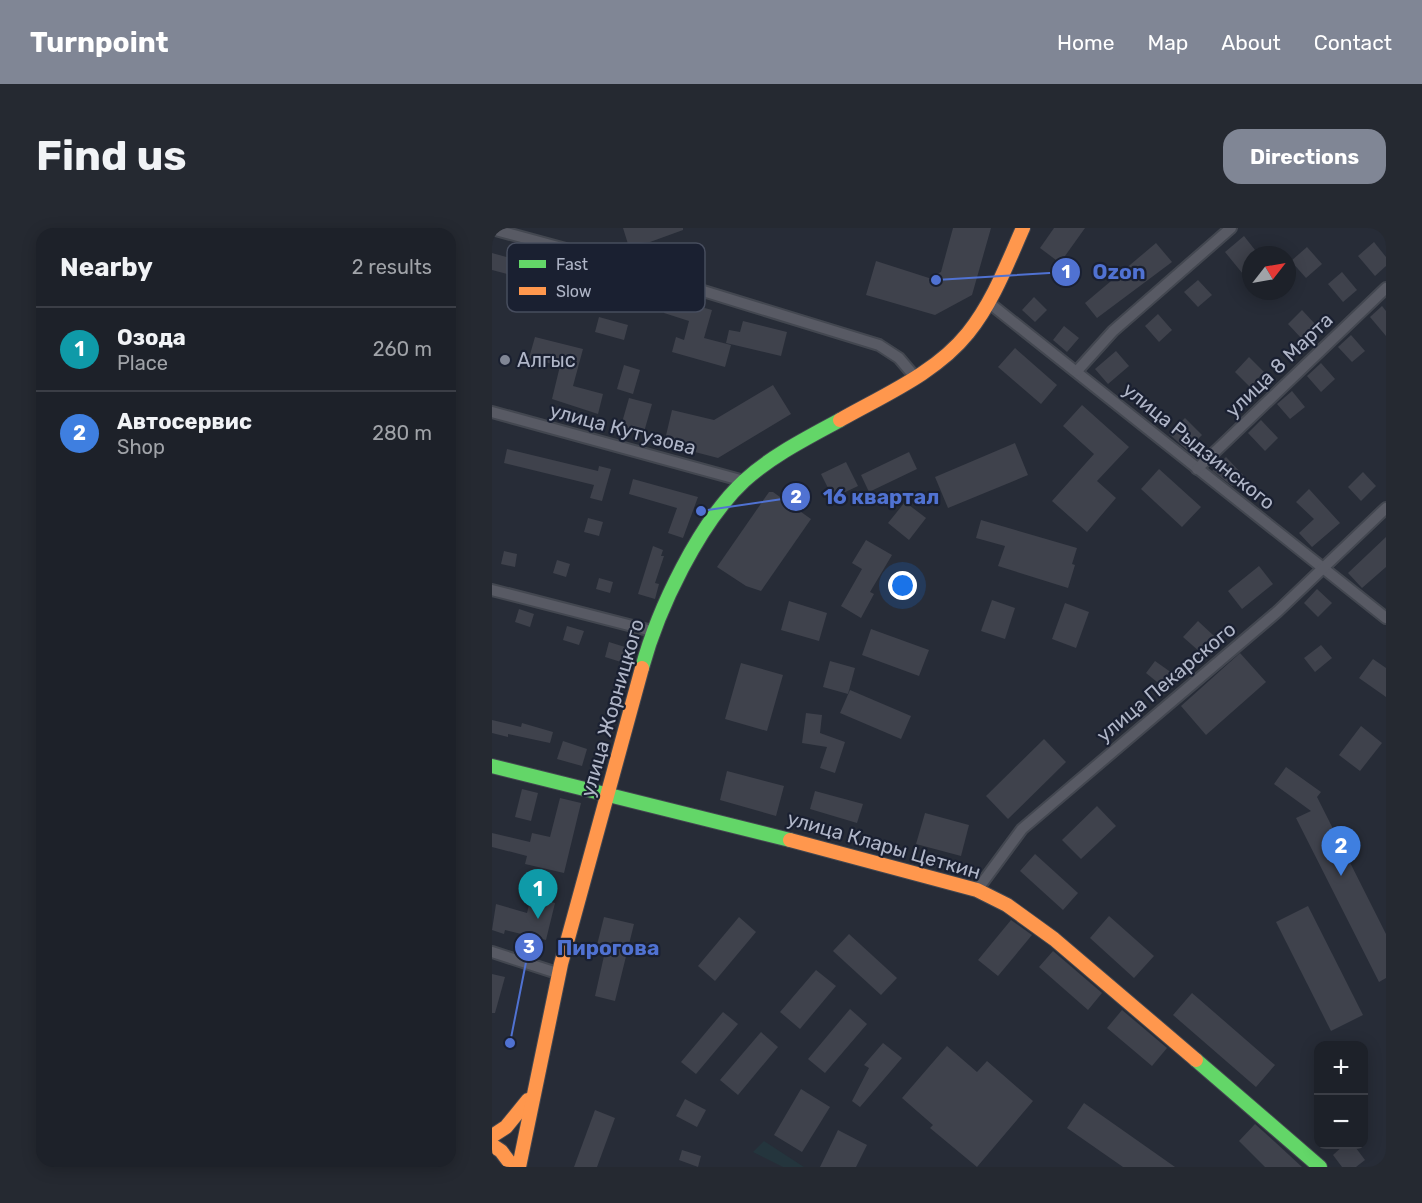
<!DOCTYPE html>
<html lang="en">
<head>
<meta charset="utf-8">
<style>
  body { margin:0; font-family:Rubik,sans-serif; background:#252931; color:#f1f3f6 }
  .controls { position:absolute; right:18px; bottom:18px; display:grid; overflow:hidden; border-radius:12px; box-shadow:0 3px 15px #0003 }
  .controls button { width:54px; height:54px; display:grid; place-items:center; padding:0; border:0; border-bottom:2px solid #3b3e46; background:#1d2129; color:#f1f3f6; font:30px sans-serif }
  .compass { position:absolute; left:750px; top:18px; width:54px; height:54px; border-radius:50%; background:#1d2129; box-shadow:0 3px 15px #0003; rotate:59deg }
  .you { position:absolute; left:411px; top:358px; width:21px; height:21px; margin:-15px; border:4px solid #fff; border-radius:50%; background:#1a73e8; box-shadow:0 0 0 9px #1a73e833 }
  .badge { display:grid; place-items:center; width:39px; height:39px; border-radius:50%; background:#808695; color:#fff; font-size:20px; font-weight:700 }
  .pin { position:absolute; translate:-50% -50px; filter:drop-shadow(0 2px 3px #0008) }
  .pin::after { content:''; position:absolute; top:32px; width:21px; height:18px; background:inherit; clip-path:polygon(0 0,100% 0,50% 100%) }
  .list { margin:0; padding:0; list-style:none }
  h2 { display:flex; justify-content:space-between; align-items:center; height:78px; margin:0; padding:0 24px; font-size:26px }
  h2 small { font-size:20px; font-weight:400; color:#a0a3a8 }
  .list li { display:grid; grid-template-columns:39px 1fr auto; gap:18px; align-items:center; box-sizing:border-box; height:84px; padding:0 24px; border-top:2px solid #3b3e46 }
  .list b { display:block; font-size:22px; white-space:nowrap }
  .list p { margin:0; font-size:20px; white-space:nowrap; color:#a0a3a8 }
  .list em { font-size:20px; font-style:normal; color:#a0a3a8 }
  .map { position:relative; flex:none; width:894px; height:939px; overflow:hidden; border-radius:18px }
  header { display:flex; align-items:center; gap:36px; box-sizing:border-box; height:84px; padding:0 30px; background:#808695; color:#fff }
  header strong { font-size:28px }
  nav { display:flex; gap:33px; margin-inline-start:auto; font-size:21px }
  .intro { display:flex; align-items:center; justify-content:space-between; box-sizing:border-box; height:144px; padding:0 36px }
  h1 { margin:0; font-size:42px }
  .button { padding:15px 27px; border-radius:18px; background:#808695; color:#fff; font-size:21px; font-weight:700 }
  main { display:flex; gap:36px; padding:0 36px }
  aside { flex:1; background:#1d2129; border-radius:18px; box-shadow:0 3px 15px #0003 }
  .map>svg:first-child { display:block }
  .green { fill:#24353d }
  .building { fill:#3f424c }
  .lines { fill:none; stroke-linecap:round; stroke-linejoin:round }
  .street-casing { stroke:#434750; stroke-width:14 }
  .fast-casing { stroke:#434750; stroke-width:16 }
  .slow-casing { stroke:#434750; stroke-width:16 }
  .street { stroke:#585a64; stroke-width:10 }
  .fast { stroke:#63d668; stroke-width:14 }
  .slow { stroke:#ff974d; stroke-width:14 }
  .poi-dot { fill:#808695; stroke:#1a2031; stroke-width:2 }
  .labels { text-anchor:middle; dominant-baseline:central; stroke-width:4.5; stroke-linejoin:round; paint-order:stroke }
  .poi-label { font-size:20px; fill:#b0b6c8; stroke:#1a2031; text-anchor:start }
  .street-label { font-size:20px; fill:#b0b6c8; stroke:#1a2031 }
  .key { fill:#1a2031; stroke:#474d5e; stroke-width:1.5 }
  .key-label { font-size:16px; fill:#b0b6c8 }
  .leader { fill:none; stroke:#5072d2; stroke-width:2 }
  .callout-dot { fill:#5072d2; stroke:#1a2031; stroke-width:2 }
  .mark-label { font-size:18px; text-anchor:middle; font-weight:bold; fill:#fff }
  .callout-label { font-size:21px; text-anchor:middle; font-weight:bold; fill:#5072d2; stroke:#1a2031; stroke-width:4.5; stroke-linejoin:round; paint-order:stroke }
</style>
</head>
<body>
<header>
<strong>Turnpoint</strong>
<nav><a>Home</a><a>Map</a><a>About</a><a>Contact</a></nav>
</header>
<div class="intro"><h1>Find us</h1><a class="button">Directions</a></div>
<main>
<aside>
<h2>Nearby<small>2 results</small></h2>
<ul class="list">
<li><span class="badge" style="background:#0f9aa8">1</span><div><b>Озода</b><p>Place</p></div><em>260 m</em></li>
<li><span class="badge" style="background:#3f7fe0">2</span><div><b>Автосервис</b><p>Shop</p></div><em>280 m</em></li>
</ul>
</aside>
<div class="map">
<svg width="894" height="939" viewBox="0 0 894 939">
  <rect width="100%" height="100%" fill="#272c37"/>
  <!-- green -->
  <path class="green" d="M272 913 312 939H291L261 924Z"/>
  <!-- building -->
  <g class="building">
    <path d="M131 0H191V2L158 14 136 16Z"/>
    <path d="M461 0H499L480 67 443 87 374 67 384 33 437 50 449 44Z"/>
    <path d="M562 0H593L568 35 548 20Z"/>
    <path d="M752 8 767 27H759V40L751 46 733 24Z"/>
    <path d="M882 14 894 29V38L883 48 866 28Z"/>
    <path d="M664 15 680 34 605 90 593 75Z"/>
    <path d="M815 19 830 36 814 50 799 33Z"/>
    <path d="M0 25 50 39 46 54 0 42Z"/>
    <path d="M850 44 865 62 851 74 836 56Z"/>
    <path d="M706 52 720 67 706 79 692 64Z"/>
    <path d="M542 69 555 82 543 94 530 82Z"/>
    <path d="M176 70 220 82 212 110 239 117 233 139 180 124 184 109 192 112 197 93 172 85Z"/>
    <path d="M890 78 894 83V108L878 89Z"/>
    <path d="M810 82 824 97 810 111 796 96Z"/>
    <path d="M666 86 680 102 667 114 653 98Z"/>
    <path d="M107 89 136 97 132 112 103 104Z"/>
    <path d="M251 93 295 104 289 128 234 115 237 102 248 104Z"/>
    <path d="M572 98 587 110 575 124 561 112Z"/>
    <path d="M859 107 873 123 860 134 846 119Z"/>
    <path d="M43 109 91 121 81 158 111 166 106 186 60 171 68 138 37 130Z"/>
    <path d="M523 120 565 157 549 176 506 139Z"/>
    <path d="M624 123 637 138 616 156 603 141Z"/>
    <path d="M757 129 772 144 758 159 743 144Z"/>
    <path d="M829 135 843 151 829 164 815 148Z"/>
    <path d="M132 137 148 142 141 166 125 161Z"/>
    <path d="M281 157 299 186 226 230 172 216 180 182 222 192Z"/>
    <path d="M800 163 813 179 798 191 785 176Z"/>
    <path d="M137 170 160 176 152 204 129 198Z"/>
    <path d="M590 177 637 219 605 253 624 270 595 304 560 273 602 226 571 198Z"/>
    <path d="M693 190 710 207 695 222 677 206Z"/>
    <path d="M769 192 786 210 773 223 756 205Z"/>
    <path d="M523 215 536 247 456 280 443 249Z"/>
    <path d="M15 221 106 243 107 238 119 241 110 273 98 270 102 257 12 235Z"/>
    <path d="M417 224 425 241 377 264 369 247Z"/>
    <path d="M734 229 751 247 740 258 720 243Z"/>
    <path d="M354 234 366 258 341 270 329 246Z"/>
    <path d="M667 241 709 279 690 299 649 261Z"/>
    <path d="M871 244 884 258 869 273 856 259Z"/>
    <path d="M141 251 206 269 191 310 176 305 185 280 137 266Z"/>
    <path d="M817 261 848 295 820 319 807 305 822 291 804 274Z"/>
    <path d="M277 264H281L319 291 269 363 254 358 225 339Z"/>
    <path d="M413 274 434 290 417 312 396 295Z"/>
    <path d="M96 290 111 294 107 308 92 304Z"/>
    <path d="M489 292 585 320 580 336 583 337 576 360 506 338 513 318 484 310Z"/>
    <path d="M894 309V339L870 360 856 345Z"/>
    <path d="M374 312 400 327 378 364 382 366 369 390 349 378 370 341 360 335Z"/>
    <path d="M161 318 171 322 169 328H172L163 355 167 356 163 371 146 366Z"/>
    <path d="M12 323 25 326 23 339 9 336Z"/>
    <path d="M65 332 78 336 74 349 61 345Z"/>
    <path d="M767 338 781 356 750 381 736 363Z"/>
    <path d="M107 350 121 354 118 365 104 361Z"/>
    <path d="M825 361 840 375 826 389 812 375Z"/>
    <path d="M500 372 523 380 513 411 489 403Z"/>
    <path d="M297 373 335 385 327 413 289 402Z"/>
    <path d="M573 375 597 384 584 420 560 411Z"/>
    <path d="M27 381 42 386 38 399 23 394Z"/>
    <path d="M706 393 722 408 708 424 691 409Z"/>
    <path d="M75 398 92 403 87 417 71 412Z"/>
    <path d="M379 401 437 422 427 448 370 427Z"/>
    <path d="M117 414 133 419 129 434 113 429Z"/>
    <path d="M829 417 840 430 823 444 812 430Z"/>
    <path d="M748 425 774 454 714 507 689 478Z"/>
    <path d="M881 431 894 440V469L867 450Z"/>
    <path d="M338 433 363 440 356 466 331 459Z"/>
    <path d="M663 433 680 445 670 458 654 445Z"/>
    <path d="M249 435 291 447 275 503 233 491Z"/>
    <path d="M358 462 419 488 409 511 348 485Z"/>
    <path d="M314 485 330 487 328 505 353 514 343 545 328 540 335 519 310 515Z"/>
    <path d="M0 492 29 499 30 495 61 504 58 515 16 506V509L0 505Z"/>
    <path d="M869 498 890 515 868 543 847 527Z"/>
    <path d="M552 511 574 534 516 591 494 568Z"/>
    <path d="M71 513 95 521 90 538 65 531Z"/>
    <path d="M794 539 829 564 825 569 894 706V750L887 754 804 590 819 583 782 556Z"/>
    <path d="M235 543 292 558 284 588 228 572Z"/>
    <path d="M30 561 46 565 39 593 23 589Z"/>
    <path d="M323 563 371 576 365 595 318 581Z"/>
    <path d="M68 570 89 575 72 645 33 636 35 628 0 619V605L38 614 40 605 58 609Z"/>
    <path d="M605 578 624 598 589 631 570 612Z"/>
    <path d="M433 585 477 597 469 628 424 616Z"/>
    <path d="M543 626 586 665 571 682 528 643Z"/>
    <path d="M39 669 63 675 54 712 13 702 12 706 0 702 4 676 35 685Z"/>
    <path d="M816 678 871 787 839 803 784 694Z"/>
    <path d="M617 688 662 728 642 750 598 710Z"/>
    <path d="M112 689 142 696 123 773 103 768 114 719 105 717Z"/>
    <path d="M247 689 264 704 223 753 206 738Z"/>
    <path d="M519 692 540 707 506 748 486 732Z"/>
    <path d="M357 706 405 750 389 767 341 723Z"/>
    <path d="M561 723 610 765 596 782 547 739Z"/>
    <path d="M324 742 344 758 308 801 288 784Z"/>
    <path d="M0 746 13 749 3 785H0Z"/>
    <path d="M700 765 783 837 764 859 681 787Z"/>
    <path d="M358 781 375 796 333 845 316 831Z"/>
    <path d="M630 782 675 820 660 838 615 800Z"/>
    <path d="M231 784 246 796 204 846 189 834Z"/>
    <path d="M269 804 286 819 246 867 228 852Z"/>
    <path d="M391 815 410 830 368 879 360 873 377 840 372 837Z"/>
    <path d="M455 818 485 844 495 833 541 873 485 939 438 900 441 897 410 870Z"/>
    <path d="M309 861 338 879 310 924 282 907Z"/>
    <path d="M193 871 214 882 205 899 184 888Z"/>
    <path d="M592 875 683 939H631L575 900Z"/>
    <path d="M103 882 123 890 105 939H82Z"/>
    <path d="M763 896 783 914 810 939H773L747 913Z"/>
    <path d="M346 902 375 917 364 939H328Z"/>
    <path d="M853 916H861L873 932 864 939H850L841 927Z"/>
    <path d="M190 922 209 928 206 939 187 932Z"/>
  </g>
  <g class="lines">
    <defs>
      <g id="street">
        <path d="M0 1 81 23 387 117 407 130 423 149"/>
        <path d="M496 74 894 390"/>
        <path d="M585 143 621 103 739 0"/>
        <path d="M0 184 252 253"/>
        <path d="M705 241 894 60"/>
        <path d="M0 362 160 403"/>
        <path d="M485 662 530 601 785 384 894 280"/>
        <path d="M0 724 65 745"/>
      </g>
      <g id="fast">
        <path d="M150 440C166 381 207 295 252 253 279 228 315 210 348 192"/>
        <path d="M0 538 298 612"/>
        <path d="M704 832 828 939"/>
      </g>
      <g id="slow">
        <path d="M348 192C392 167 444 145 476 105 501 74 515 36 531 0"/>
        <path d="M298 612 485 662 515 677 562 711 704 832"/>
        <path d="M0 908 14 899 36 872"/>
        <path d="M0 917 9 923 21 939"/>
        <path d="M27 939 69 736 150 440"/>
      </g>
    </defs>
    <!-- street casing -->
    <use href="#street" class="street-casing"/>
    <!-- fast casing -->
    <use href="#fast" class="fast-casing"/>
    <!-- slow casing -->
    <use href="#slow" class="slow-casing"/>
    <!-- street -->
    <use href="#street" class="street"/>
    <!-- fast -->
    <use href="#fast" class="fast"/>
    <!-- slow -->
    <use href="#slow" class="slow"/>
  </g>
  <!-- markers -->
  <circle class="poi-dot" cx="13" cy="132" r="6"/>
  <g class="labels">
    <!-- poi labels -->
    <g class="poi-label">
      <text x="25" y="132">Алгыс</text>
    </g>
    <!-- street labels -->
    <g class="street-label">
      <text transform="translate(787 137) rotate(-44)">улица 8 Марта</text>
      <text transform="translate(131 201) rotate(15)">улица Кутузова</text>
      <text transform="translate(707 218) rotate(39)">улица Рыдзинского</text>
      <text transform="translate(674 454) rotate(-40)">улица Пекарского</text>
      <text transform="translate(120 480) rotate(-74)">улица Жорницкого</text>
      <text transform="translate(392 617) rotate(16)">улица Клары Цеткин</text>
    </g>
  </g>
  <!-- legend -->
  <rect x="15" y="15" width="198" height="69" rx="9" class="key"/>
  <rect x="27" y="32" width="27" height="8" fill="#63d668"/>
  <rect x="27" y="59" width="27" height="8" fill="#ff974d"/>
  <g class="key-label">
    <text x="64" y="42">Fast</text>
    <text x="64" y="69">Slow</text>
  </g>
  <!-- callouts -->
  <path class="leader" d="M444 52L574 44M209 283L304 269M18 815L37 719"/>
  <g class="callout-dot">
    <circle cx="444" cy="52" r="6"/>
    <circle cx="209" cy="283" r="6"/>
    <circle cx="18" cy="815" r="6"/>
    <circle cx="574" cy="44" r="15"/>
    <circle cx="304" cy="269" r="15"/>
    <circle cx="37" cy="719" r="15"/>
  </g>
  <g class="mark-label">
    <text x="574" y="50">1</text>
    <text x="304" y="275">2</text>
    <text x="37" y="725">3</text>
  </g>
  <g class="callout-label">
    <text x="627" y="51">Ozon</text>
    <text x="389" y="276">16 квартал</text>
    <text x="116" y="727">Пирогова</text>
  </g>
</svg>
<div class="controls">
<button>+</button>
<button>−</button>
</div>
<svg class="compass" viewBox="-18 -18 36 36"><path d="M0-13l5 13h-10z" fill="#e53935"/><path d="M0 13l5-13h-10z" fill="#a0a3a8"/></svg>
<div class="you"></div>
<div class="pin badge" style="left:46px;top:691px;background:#0f9aa8">1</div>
<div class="pin badge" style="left:849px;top:648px;background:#3f7fe0">2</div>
</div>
</main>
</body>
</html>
